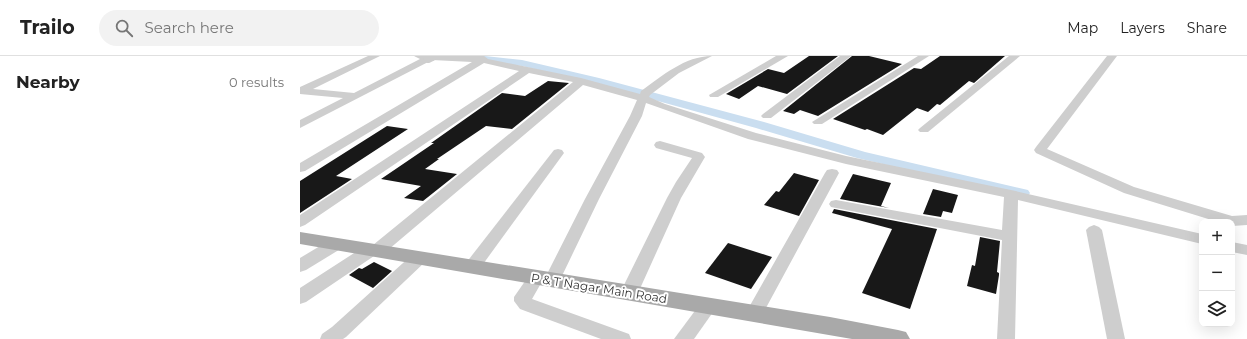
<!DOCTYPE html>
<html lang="en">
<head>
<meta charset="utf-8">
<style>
  body { margin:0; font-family:Montserrat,sans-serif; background:#f2f2f2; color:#222 }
  .controls { position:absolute; right:12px; bottom:12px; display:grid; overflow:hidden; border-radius:8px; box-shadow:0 4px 16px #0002 }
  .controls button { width:36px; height:36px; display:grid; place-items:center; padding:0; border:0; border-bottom:1px solid #e0e0e0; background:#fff; color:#222; font:20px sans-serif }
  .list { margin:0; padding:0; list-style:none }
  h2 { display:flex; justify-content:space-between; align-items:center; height:52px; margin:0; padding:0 16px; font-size:17px }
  h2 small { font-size:13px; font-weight:400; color:#767676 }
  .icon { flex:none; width:22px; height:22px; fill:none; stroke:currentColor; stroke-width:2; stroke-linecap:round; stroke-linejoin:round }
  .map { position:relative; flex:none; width:947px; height:283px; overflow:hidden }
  header { display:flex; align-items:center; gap:24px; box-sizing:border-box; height:56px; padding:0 20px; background:#fff; border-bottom:1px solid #e0e0e0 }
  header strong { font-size:19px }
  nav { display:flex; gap:22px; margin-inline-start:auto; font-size:14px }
  .search { width:280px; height:36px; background:#f2f2f2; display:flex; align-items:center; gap:10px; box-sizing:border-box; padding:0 14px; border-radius:22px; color:#767676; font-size:15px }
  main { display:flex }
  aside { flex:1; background:#fff }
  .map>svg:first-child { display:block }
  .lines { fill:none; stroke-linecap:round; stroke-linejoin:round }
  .canal { fill:#cadef0; fill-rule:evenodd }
  .building { fill:#181818 }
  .minor { fill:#cecece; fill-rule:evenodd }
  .major { fill:#a9a9a9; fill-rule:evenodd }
  .minor-bridge { stroke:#cecece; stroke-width:10 }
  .labels { text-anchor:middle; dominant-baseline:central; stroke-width:4; stroke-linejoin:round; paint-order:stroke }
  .near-street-label { font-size:12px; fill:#313131; stroke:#fff }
</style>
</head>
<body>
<header>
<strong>Trailo</strong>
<div class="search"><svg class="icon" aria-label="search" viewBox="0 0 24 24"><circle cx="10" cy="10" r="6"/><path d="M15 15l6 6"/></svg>Search here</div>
<nav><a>Map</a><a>Layers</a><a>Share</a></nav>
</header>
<main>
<aside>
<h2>Nearby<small>0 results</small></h2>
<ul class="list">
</ul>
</aside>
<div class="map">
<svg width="947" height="283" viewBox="0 0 947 283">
  <rect width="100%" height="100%" fill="#fff"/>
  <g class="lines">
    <!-- canal -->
    <path class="canal" d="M154 0H185L222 4 299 22 464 66 565 96 728 134 730 137 728 140 723 141 557 102 456 72 296 28 222 10 159 3Z"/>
  </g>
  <!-- building -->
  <g class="building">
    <path d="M509 0H538L487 38 458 30 439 43 426 38 468 13 484 17Z"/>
    <path d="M552 0H569L602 8 518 60 500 54 494 58 483 55Z"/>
    <path d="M640 0H705L674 27 669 25 640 49 637 48 628 56 617 52 583 79 567 73 565 74 533 63 614 12 621 13Z"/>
    <path d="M248 25 269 27 212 73 186 70 137 103H139L125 113 157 118 123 145 104 142 121 130 81 123 134 87H131L202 37 225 40Z"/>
    <path d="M87 70 108 73 36 120 52 123 0 157V125Z"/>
    <path d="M494 117 519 124 499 160 464 149 476 135 479 136Z"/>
    <path d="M553 118 591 127 581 150 589 152 540 143Z"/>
    <path d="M633 133 658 139 652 157 643 155 641 161 623 158Z"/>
    <path d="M534 153 637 173 610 253 562 237 592 173 532 157Z"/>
    <path d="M680 181 700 185 697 216 699 217V219L696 238 667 230 672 209 675 210Z"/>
    <path d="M428 187 472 201 451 233 405 217Z"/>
    <path d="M74 206 92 215 73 232 49 219 59 212 62 213Z"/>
  </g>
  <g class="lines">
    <!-- minor -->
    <g class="minor">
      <path d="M68 0H80L13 33 54 37 120 3 114 0H184L188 3 281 22 340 38 341 35C362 20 385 0 412 0L379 17 350 39 349 41 365 48 456 77 546 100 711 134 902 178V188L718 144 715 283H697L702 184 536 152 531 151 529 148 531 145 536 144 702 174 704 141 546 108 448 83 346 47 342 60 299 143 260 224 258 228 252 230 246 228 244 224 285 143 330 60 337 44 283 29 82 199 74 200 6 246 0 248V232L65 190 73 189 273 26 229 17 5 169 0 171V159L219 15 184 7 5 115 0 116V107L172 6 132 4 0 72V64L43 42 0 38V31Z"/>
      <path d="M476 0H488L418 41H410L409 39Z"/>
      <path d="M540 0H551L471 62H463L461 60 463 58Z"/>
      <path d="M618 0H629L522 68H514L512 66Z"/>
      <path d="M709 0H720L628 76H620L618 74 620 72Z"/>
      <path d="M807 0H817L747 93 834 131 932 160 947 159V169L932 170V166H918L824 137 736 97 734 94 736 91Z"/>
      <path d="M360 85 402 97 405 101 381 142 338 237 335 242 329 243 323 242 320 237 367 142 376 126 392 102 356 92 354 89 356 86Z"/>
      <path d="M258 93 262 94 264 97 178 215 172 217 166 215 164 211 166 207 254 94Z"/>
      <path d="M532 113 537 114 539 117 460 263 454 265 448 263 445 258 448 253 525 117 527 114Z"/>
      <path d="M794 169 799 171 802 174 825 283H807L786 174 789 171Z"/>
      <path d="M36 183 42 184 44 188 42 192 6 214 0 216V202L30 184Z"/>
      <path d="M932 186 947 189V199L932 196Z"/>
      <path d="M119 196 125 198 127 202 125 206 46 281 43 283H20L22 278 32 271 113 198Z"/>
      <path d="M236 216 242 218 244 222 232 243 329 278 331 283H301L220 253 214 245V241L230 218Z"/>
      <path d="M409 242 415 244 418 249 394 283H374L403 244Z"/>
    </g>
    <!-- major -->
    <path class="major" d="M0 176 530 261 598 274 606 276 610 283H552L0 188Z"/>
    <!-- minor-bridge -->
    <path class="minor-bridge" d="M128 2 132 0"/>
  </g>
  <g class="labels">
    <!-- near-street labels -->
    <g class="near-street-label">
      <text transform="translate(299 232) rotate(9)">P &amp; T Nagar Main Road</text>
    </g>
  </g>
</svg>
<div class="controls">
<button>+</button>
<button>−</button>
<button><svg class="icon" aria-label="layers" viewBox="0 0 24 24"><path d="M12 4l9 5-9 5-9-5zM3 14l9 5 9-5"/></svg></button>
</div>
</div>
</main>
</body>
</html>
